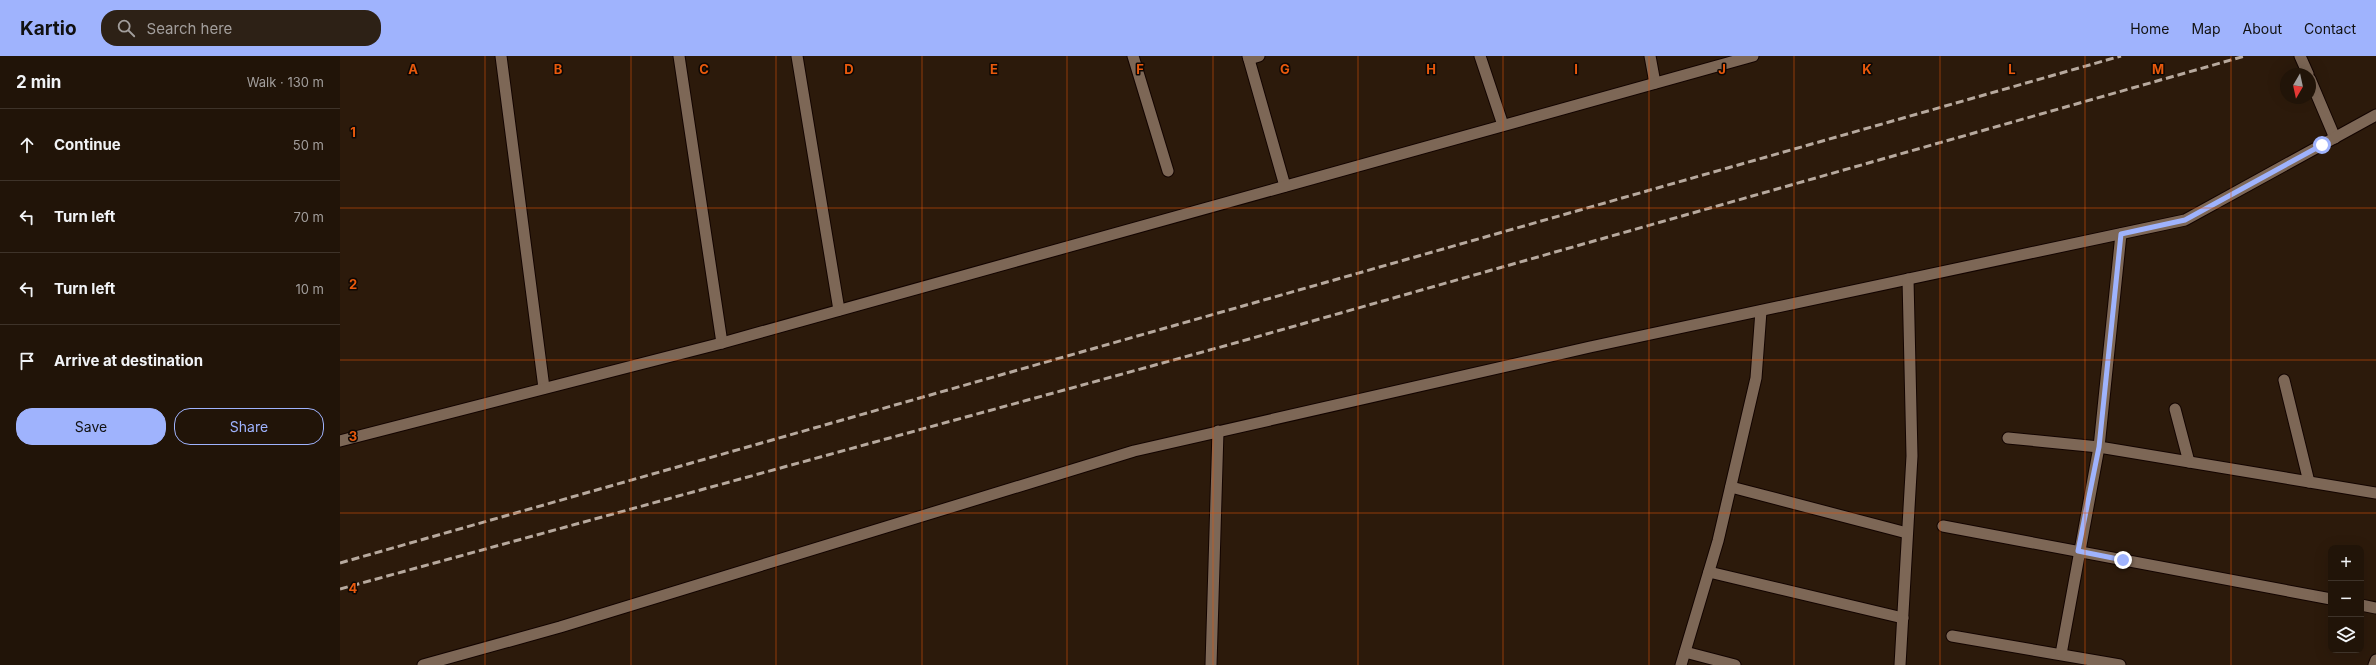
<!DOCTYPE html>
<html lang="en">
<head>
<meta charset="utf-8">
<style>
  body { margin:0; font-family:Inter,sans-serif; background:#2d2116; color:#f1f3f6 }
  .controls { position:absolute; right:12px; bottom:12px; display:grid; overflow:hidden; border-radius:8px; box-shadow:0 4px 16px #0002 }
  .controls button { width:36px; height:36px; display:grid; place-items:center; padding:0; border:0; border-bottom:1px solid #3e3329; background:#211408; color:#f1f3f6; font:20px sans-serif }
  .compass { position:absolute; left:1940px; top:12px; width:36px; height:36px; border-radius:50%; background:#211408; box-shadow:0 4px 16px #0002; rotate:189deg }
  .stop { position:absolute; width:12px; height:12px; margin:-9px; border:3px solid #9fb3fd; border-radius:50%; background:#fff }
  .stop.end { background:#9fb3fd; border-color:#fff; box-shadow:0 1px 4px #0008 }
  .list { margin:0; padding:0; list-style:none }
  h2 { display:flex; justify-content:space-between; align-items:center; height:52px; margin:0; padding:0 16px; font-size:17px }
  h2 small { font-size:13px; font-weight:400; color:#a29e9c }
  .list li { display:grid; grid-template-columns:26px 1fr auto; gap:12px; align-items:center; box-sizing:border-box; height:72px; padding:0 16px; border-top:1px solid #3e3329 }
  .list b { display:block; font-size:15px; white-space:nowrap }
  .list em { font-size:13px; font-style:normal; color:#a29e9c }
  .actions { display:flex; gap:8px; padding:12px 16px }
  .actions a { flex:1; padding:9px 0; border:1px solid #9fb3fd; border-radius:16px; text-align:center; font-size:14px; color:#9fb3fd }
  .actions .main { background:#9fb3fd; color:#111 }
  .icon { flex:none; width:22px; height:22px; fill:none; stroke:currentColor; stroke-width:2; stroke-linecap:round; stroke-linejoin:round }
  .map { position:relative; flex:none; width:2036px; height:609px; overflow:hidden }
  header { display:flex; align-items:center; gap:24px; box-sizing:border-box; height:56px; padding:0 20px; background:#9fb3fd; color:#111 }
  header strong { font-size:19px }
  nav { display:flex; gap:22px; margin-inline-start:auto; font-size:14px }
  .search { width:280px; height:36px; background:#2d2116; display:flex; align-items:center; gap:10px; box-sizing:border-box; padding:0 14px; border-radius:16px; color:#a29e9c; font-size:15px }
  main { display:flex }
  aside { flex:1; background:#211408 }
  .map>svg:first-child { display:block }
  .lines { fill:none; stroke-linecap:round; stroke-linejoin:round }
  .service-casing { stroke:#130400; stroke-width:13 }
  .minor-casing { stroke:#130400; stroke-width:13 }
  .tertiary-casing { stroke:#130400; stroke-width:13 }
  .service { stroke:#7d6756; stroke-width:11 }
  .minor { stroke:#7d6756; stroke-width:11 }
  .tertiary { stroke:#7d6756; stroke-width:11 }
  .rail { stroke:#b7a99e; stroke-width:3; stroke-dasharray:8 4; stroke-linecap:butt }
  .route { stroke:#9fb3fd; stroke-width:5 }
  .grid { fill:none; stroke:#e8590c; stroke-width:1; stroke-opacity:0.55 }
  .grid-label { font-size:13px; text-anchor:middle; font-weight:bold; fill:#e8590c; stroke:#0e0703; stroke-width:3; stroke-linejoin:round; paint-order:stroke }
</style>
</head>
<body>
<header>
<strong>Kartio</strong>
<div class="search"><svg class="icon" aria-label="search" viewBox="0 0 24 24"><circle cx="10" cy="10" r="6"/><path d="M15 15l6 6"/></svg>Search here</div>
<nav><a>Home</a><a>Map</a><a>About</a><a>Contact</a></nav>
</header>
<main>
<aside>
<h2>2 min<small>Walk · 130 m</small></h2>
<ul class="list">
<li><svg class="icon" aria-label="ahead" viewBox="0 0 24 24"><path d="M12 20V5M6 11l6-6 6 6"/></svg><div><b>Continue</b></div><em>50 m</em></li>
<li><svg class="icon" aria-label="left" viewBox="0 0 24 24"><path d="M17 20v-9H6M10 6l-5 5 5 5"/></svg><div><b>Turn left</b></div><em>70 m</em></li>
<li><svg class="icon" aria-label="left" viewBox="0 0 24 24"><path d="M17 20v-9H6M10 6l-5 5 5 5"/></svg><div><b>Turn left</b></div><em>10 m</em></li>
<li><svg class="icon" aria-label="arrive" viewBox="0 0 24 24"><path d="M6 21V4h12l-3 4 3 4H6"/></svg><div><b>Arrive at destination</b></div></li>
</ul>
<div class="actions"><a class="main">Save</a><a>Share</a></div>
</aside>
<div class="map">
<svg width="2036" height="609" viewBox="0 0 2036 609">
  <rect width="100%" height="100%" fill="#2c1a0b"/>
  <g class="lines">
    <defs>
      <g id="service">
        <path d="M1140 0 1163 69"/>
        <path d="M1310 0 1315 27"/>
      </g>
      <g id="minor">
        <path d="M161 0 204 332"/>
        <path d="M339 0 382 287"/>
        <path d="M457 0 499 254"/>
        <path d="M793 0 828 115"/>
        <path d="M908 0 945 130"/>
        <path d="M1960 0 1968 18"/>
        <path d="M909 3 919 0"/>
        <path d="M1970 23 1995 82"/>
        <path d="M1944 324 1969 426"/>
        <path d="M1835 353 1849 406"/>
        <path d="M1668 382 1759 391 2036 437"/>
        <path d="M1391 431 1567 477"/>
        <path d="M1603 470 1991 543"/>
        <path d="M1369 516 1563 562"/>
        <path d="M2021 549 2036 552"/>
        <path d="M1612 580 1780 609"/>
        <path d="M1345 596 1395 609"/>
        <path d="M1721 598 1759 391 1781 178"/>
        <path d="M83 609 220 571 794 395 1250 291 1845 164 2036 59"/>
        <path d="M871 609 878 375"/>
        <path d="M1341 609 1378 485 1416 322 1421 255"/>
        <path d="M1560 609 1572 400 1568 223"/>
        <path d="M2034 609 2036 604"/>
      </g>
      <path id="tertiary" d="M0 385 382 287 1413 0"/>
    </defs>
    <!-- service casing -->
    <use href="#service" class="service-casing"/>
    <!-- minor casing -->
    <use href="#minor" class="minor-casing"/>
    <!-- tertiary casing -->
    <use href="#tertiary" class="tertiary-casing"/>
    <!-- service -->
    <use href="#service" class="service"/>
    <!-- minor -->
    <use href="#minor" class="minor"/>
    <!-- tertiary -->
    <use href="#tertiary" class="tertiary"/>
    <!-- rail -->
    <g class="rail">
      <path d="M0 507 1781 0"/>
      <path d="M0 533 888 289 1905 0"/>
    </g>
  </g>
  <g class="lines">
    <!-- route -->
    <path class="route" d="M1783 504 1738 495 1759 391 1781 178 1845 164 1982 89"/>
  </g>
  <!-- grid -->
  <path class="grid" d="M145 0V609M291 0V609M436 0V609M582 0V609M727 0V609M873 0V609M1018 0V609M1163 0V609M1309 0V609M1454 0V609M1600 0V609M1745 0V609M1891 0V609M0 152H2036M0 304H2036M0 457H2036"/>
  <g class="grid-label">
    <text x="73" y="18">A</text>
    <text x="218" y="18">B</text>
    <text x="364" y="18">C</text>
    <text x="509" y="18">D</text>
    <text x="654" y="18">E</text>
    <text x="800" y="18">F</text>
    <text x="945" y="18">G</text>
    <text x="1091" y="18">H</text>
    <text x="1236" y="18">I</text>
    <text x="1382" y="18">J</text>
    <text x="1527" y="18">K</text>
    <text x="1672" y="18">L</text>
    <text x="1818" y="18">M</text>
    <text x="13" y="81">1</text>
    <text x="13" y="233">2</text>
    <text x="13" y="385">3</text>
    <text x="13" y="537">4</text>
  </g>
</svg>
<div class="controls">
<button>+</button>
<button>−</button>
<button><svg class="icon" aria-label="layers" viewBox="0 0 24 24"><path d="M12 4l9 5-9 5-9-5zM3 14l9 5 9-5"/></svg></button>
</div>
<svg class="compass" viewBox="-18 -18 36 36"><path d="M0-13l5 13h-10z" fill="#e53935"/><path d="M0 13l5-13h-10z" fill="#a29e9c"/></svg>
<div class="stop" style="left:1982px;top:89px"></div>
<div class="stop end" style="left:1783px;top:504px"></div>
</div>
</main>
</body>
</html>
